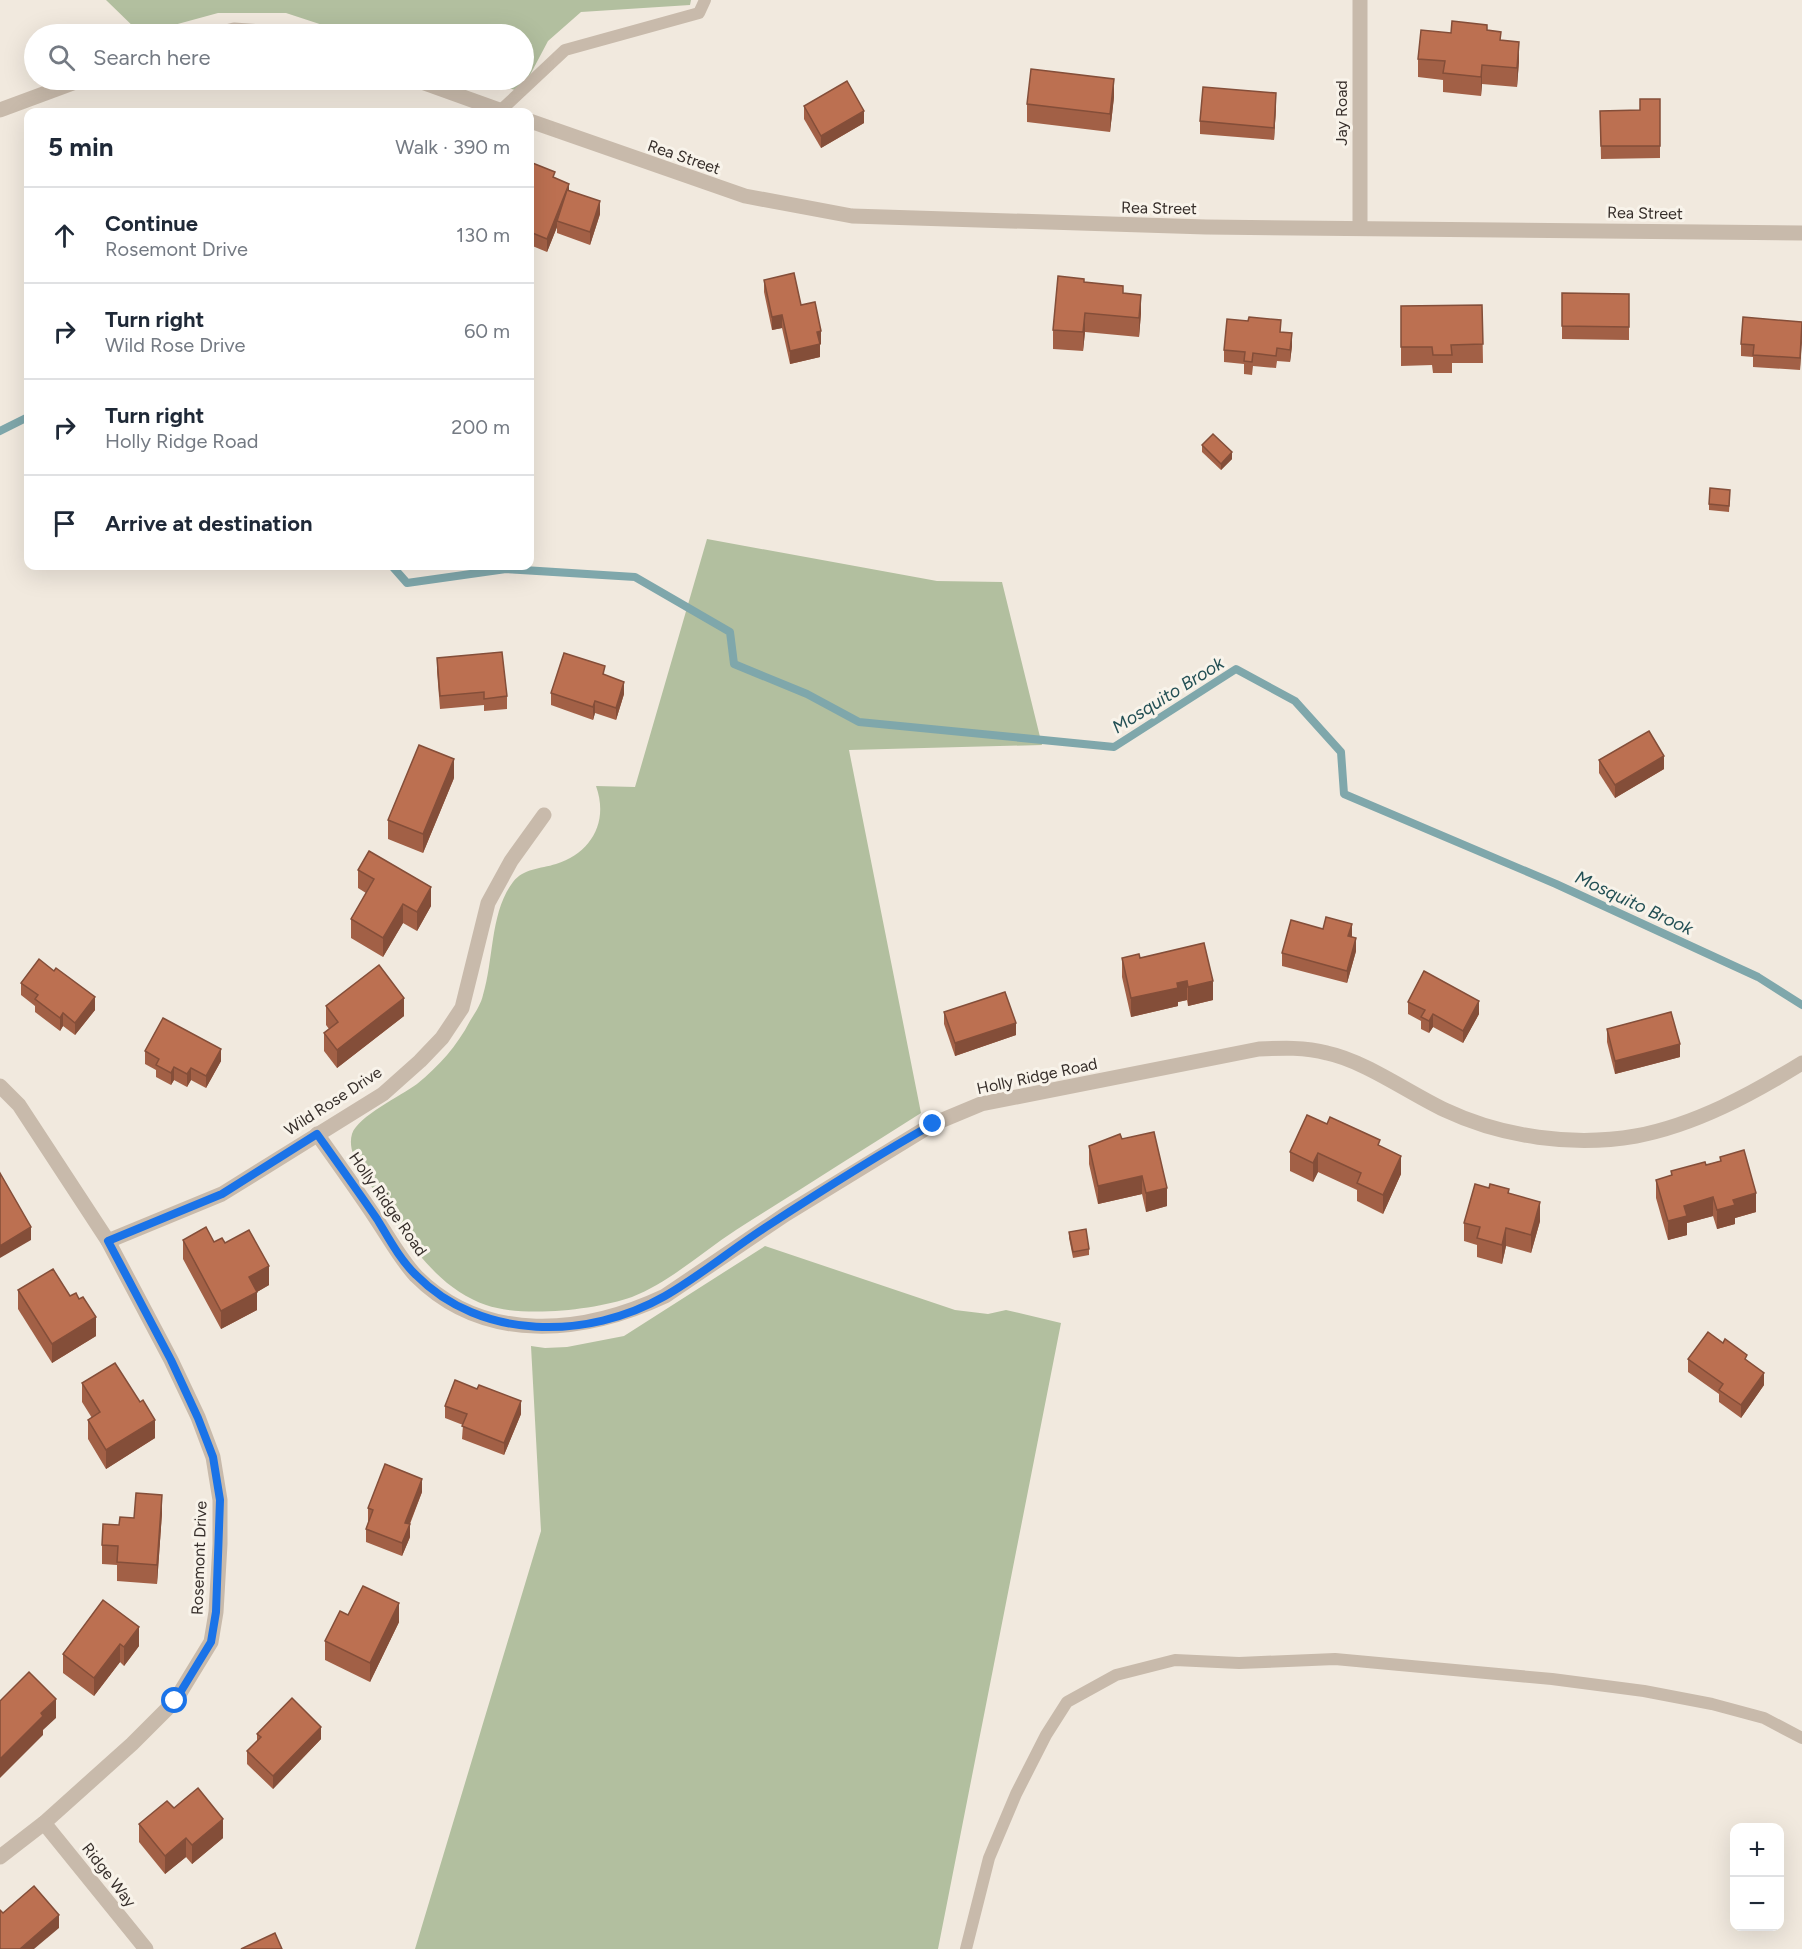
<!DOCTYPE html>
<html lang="en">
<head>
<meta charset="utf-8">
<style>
  body { margin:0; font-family:Figtree,sans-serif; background:#f2f2f3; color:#1f2937 }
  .controls { position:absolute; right:18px; bottom:18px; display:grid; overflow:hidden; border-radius:12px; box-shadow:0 6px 24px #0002 }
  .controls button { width:54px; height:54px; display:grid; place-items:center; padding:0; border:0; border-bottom:2px solid #e0e1e3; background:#fff; color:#1f2937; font:30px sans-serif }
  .stop { position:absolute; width:18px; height:18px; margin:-14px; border:4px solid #1a73e8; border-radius:50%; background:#fff }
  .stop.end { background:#1a73e8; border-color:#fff; box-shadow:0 2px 6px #0008 }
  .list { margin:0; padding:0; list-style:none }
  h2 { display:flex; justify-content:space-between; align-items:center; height:78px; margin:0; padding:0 24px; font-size:26px }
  h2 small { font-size:20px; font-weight:400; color:#747a83 }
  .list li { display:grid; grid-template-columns:39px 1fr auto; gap:18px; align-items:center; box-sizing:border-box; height:96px; padding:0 24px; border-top:2px solid #e0e1e3 }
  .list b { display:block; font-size:22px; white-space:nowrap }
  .list p { margin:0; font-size:20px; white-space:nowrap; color:#747a83 }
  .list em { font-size:20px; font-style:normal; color:#747a83 }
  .icon { flex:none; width:33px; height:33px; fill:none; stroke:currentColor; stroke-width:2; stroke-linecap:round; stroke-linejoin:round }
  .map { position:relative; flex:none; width:1802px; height:1949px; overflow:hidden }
  .search { position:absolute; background:#fff; box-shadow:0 6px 24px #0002; left:24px; top:24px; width:510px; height:66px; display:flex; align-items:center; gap:15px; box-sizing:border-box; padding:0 21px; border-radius:33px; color:#747a83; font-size:22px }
  .panel { position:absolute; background:#fff; box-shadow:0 6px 24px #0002; left:24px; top:108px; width:510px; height:462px; border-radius:12px }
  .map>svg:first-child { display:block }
  .green { fill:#b2bf9f }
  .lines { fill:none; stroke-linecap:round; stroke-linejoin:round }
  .stream { stroke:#7fa7ab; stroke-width:8 }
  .service { stroke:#c8baab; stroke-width:12 }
  .minor { stroke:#c8baab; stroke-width:15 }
  .wall { fill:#a26046 }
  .shaded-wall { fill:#844e39 }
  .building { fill:#bc7051; stroke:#844e39; stroke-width:1.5 }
  .route { stroke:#1a73e8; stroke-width:8 }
  .labels { text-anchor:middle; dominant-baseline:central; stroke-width:6; stroke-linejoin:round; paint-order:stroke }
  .street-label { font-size:16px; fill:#362e2a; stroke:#f8f3ea }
  .water-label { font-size:18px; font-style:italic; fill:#224f54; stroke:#f8f3ea }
</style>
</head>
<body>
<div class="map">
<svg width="1802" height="1949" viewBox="0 0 1802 1949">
  <rect width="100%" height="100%" fill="#f1e9de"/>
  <!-- green -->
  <g class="green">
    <path d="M106 0H691L690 5 581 12 548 41 521 92 484 80H524V34H350L286 13H218L141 34Z"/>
    <path d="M707 539 937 581 1002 582 1042 745 849 750 921 1113C859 1152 798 1191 736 1230 702 1252 670 1282 632 1297 595 1310 523 1318 486 1305 468 1299 449 1286 436 1273 412 1249 394 1222 376 1193 366 1178 346 1154 352 1134 358 1116 401 1096 417 1084 439 1066 457 1046 470 1021 475 1013 481 1004 483 995 494 959 490 912 513 882 524 868 540 869 556 864 591 853 609 822 596 786L635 787Z"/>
    <path d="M765 1246 955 1310 988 1314 1006 1310 1061 1323 938 1949H415L541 1531 531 1346 545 1348 567 1347 624 1336Z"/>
  </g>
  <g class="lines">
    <!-- stream -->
    <g class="stream">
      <path d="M0 431 28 417"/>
      <path d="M392 566 407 583 506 569 635 577 730 632 734 664 807 694 859 722 1114 747 1236 669 1295 701 1341 752 1344 794 1556 884 1758 977 1802 1005"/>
    </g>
    <!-- service -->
    <g class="service">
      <path d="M500 111 565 50 699 13 705 0"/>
      <path d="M966 1949 989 1858 1016 1794 1046 1735 1067 1702 1116 1675 1175 1660 1239 1663 1335 1659 1552 1679 1644 1691 1712 1704 1764 1718 1802 1738"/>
    </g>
    <!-- minor -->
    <g class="minor">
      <path d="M218 34 234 30 291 34"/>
      <path d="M416 80 505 112"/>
      <path d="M0 110 81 80"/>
      <path d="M530 121 745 196 852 216 1206 227 1802 233"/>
      <path d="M1360 227V0"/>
      <path d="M0 1086 19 1105 108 1241 171 1360 198 1417 213 1457 220 1500V1544L216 1612 211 1642 175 1701 132 1744 44 1823 0 1857"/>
      <path d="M317 1134C337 1162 357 1190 377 1220 389 1238 401 1260 416 1276 485 1345 584 1334 665 1296L786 1214 933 1124 981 1104 1259 1049C1282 1048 1305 1047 1327 1053 1365 1061 1409 1093 1445 1110 1502 1137 1573 1147 1636 1136 1695 1125 1752 1094 1802 1063"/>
      <path d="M108 1241 222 1194 383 1094 420 1061 442 1038 462 1008 488 903 511 861 544 815"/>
      <path d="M44 1823 146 1949"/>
    </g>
  </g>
  <!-- wall -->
  <g class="wall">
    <path d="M1487 30 1501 40 1519 61 1517 87 1482 84 1481 96 1443 92V80L1418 77V59L1451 33Z"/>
    <path d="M1114 97 1110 132 1027 122V104Z"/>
    <path d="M1660 99V158L1601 159 1600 111 1640 110Z"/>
    <path d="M804 106 864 123 821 148 804 119Z"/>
    <path d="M1276 106 1274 140 1200 134V121Z"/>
    <path d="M530 162 555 178 569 190 600 214 590 245 557 233V227L547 252 530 245Z"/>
    <path d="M764 280 821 344H820V357L790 364 782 328 772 330 764 292Z"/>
    <path d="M1084 282 1123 293 1141 313 1139 337 1085 332 1083 351 1053 349V330Z"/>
    <path d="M1629 294V340L1562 339V326Z"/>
    <path d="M1482 305 1483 363H1452V373H1433L1432 365 1401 366V306Z"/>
    <path d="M1802 322 1800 370 1753 367V357L1741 356V344Z"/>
    <path d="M1281 332 1292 346 1290 362 1277 361 1276 368 1253 366 1252 375 1244 374V364L1224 362V350Z"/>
    <path d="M1202 445 1232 459 1221 470 1202 452Z"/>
    <path d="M1730 496 1729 512 1709 510V504Z"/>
    <path d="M437 658 507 696V709L484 711V705L440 709 437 671Z"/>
    <path d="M605 675 624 694 616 720 595 713 593 720 551 705V693Z"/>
    <path d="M1599 760 1664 769 1615 798 1599 773Z"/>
    <path d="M454 778 423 853 388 839V820Z"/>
    <path d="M358 870 431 906 417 931 403 923 383 957 351 938V919L366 893 358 888Z"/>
    <path d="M1352 937 1356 951 1347 983 1282 966V953Z"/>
    <path d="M1204 943 1213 1000 1188 1006 1187 1000 1178 1002V1006L1131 1017 1122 977V958H1140Z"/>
    <path d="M21 983 95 1010 75 1035 63 1026 60 1031 35 1012V1006L21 995Z"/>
    <path d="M1408 1002 1479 1014 1463 1043 1433 1027 1429 1033 1421 1029V1021L1408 1014Z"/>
    <path d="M326 1006 404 1016 337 1068 324 1051V1033L329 1029 326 1025Z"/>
    <path d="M944 1012 1016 1035 955 1056 944 1024Z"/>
    <path d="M1607 1029 1680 1057 1615 1074 1607 1042Z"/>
    <path d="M145 1051 221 1061 206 1088 191 1080 187 1087 174 1080 171 1085 156 1077V1070L145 1064Z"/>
    <path d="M1327 1124 1380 1146 1401 1174 1383 1214 1357 1201V1190L1318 1172 1313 1182 1290 1171V1152Z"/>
    <path d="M1122 1139 1167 1206 1146 1212 1142 1194 1098 1204 1089 1164V1146Z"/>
    <path d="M1720 1157 1756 1212 1735 1218V1224L1717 1229 1713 1216 1687 1223V1235L1668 1240 1656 1198V1180L1671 1176V1171L1706 1165 1720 1161Z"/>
    <path d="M1509 1193 1540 1221 1531 1253 1506 1246 1502 1264 1477 1257V1245L1464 1241V1223Z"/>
    <path d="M1069 1232 1089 1249V1255L1073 1258 1069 1238Z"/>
    <path d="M183 1240 225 1243 269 1285 257 1292V1310L221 1329 183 1259Z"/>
    <path d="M18 1290 70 1296 96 1336 52 1363 18 1309Z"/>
    <path d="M1688 1359 1747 1361 1764 1385 1741 1418 1719 1402V1394L1688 1372Z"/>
    <path d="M82 1383 155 1438 106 1469 88 1439V1420L92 1418 82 1402Z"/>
    <path d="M445 1406 521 1414 504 1455 462 1439 463 1425 445 1418Z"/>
    <path d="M422 1492 410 1524V1537L402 1556 366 1542V1529L369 1521H368V1508Z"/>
    <path d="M162 1513 157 1584 117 1581V1565L102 1564V1545L119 1525 134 1518Z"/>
    <path d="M103 1600 139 1646 124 1666 120 1662 94 1696 63 1673V1654Z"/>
    <path d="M348 1615 399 1622 370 1682 325 1660V1641Z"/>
    <path d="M257 1734 321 1739 273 1789 247 1764V1751L257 1741Z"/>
    <path d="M174 1808 223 1838 192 1864 186 1857 165 1874 139 1842V1824Z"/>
  </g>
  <!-- shaded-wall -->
  <g class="shaded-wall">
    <path d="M1519 42V61L1517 87V68Z"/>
    <path d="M1482 65V84L1481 96V77Z"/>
    <path d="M1114 79V97L1110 132V114Z"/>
    <path d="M1276 93V106L1274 140V128Z"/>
    <path d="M864 111V123L821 148V136Z"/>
    <path d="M569 184V196L557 221V227L547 252V239Z"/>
    <path d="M600 201V214L590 245V232Z"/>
    <path d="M1141 295V313L1139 337V318Z"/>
    <path d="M1085 313V332L1083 351V332Z"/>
    <path d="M782 315V328L772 330V317Z"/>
    <path d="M1802 328V341L1800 370V358Z"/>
    <path d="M821 331V344L817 345V332Z"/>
    <path d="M1292 333V346L1290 362V350Z"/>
    <path d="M820 344V357L790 364V351Z"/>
    <path d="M1232 452V459L1221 470V464Z"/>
    <path d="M624 682V694L616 720V708Z"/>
    <path d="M595 701V713L593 720V707Z"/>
    <path d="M1664 756V769L1615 798V785Z"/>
    <path d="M454 759V778L423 853V834Z"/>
    <path d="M431 887V906L417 931V912Z"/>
    <path d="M403 904V923L383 957V938Z"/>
    <path d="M1352 924V936L1348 949V936Z"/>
    <path d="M1356 938V951L1347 983V971Z"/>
    <path d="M1187 981V1000L1178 1002V1006L1131 1017V998L1177 983Z"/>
    <path d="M1213 981V1000L1188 1006V987Z"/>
    <path d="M95 997V1010L75 1035V1023Z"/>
    <path d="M404 998V1016L337 1068V1050Z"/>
    <path d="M1479 1001V1014L1463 1043V1031Z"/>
    <path d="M63 1013V1026L60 1031V1018Z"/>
    <path d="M1433 1014V1027L1429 1033V1021Z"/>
    <path d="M1016 1023V1035L955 1056V1043Z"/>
    <path d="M1680 1044V1057L1615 1074V1061Z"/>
    <path d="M221 1049V1061L206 1088V1076Z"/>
    <path d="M174 1067V1080L171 1085V1073Z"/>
    <path d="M191 1068V1080L187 1087V1074Z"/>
    <path d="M1318 1153V1172L1313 1182V1163Z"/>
    <path d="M1401 1156V1174L1383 1214V1195Z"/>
    <path d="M1142 1176V1194L1098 1204V1186Z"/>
    <path d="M1167 1188V1206L1146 1212V1193Z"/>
    <path d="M1756 1193V1212L1735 1218V1224L1717 1229V1210L1733 1200Z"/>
    <path d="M1713 1197V1216L1687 1223V1235L1668 1240V1221L1684 1206Z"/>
    <path d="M1540 1202V1221L1531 1253V1235Z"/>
    <path d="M31 1227V1240L0 1258V1246Z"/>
    <path d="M1506 1228V1246L1502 1264V1245Z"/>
    <path d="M269 1266V1285L257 1292V1310L221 1329V1311L249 1277Z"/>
    <path d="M96 1317V1336L52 1363V1344Z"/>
    <path d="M1764 1373V1385L1741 1418V1405Z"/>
    <path d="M521 1401V1414L504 1455V1443Z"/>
    <path d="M155 1420V1438L106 1469V1450Z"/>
    <path d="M422 1479V1492L405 1535V1523Z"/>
    <path d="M162 1495V1513L157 1584V1565Z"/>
    <path d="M410 1524V1537L402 1556V1543Z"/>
    <path d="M399 1603V1622L370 1682V1663Z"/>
    <path d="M139 1627V1646L124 1666V1647Z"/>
    <path d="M120 1644V1662L94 1696V1678Z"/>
    <path d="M56 1699V1718L43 1730V1735L0 1778V1759L41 1713Z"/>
    <path d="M321 1727V1739L273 1789V1776Z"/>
    <path d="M223 1819V1838L192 1864V1845Z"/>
    <path d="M186 1838V1857L165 1874V1856Z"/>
    <path d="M59 1915V1928L34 1949H20Z"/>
  </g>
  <!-- building -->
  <g class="building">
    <path d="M1452 21 1487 25V30L1501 32 1500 40 1519 42 1517 68 1482 65 1481 77 1443 73 1445 61 1418 59 1421 30 1451 33Z"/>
    <path d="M1031 69 1114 79 1110 114 1027 104Z"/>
    <path d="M847 81 864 111 821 136 804 106Z"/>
    <path d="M1203 87 1276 93 1274 128 1200 121Z"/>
    <path d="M1640 99H1660V146H1601L1600 111 1640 110Z"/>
    <path d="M530 162 555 172 553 177 569 184 547 239 530 232Z"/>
    <path d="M567 190 600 201 590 232 557 221Z"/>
    <path d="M794 273 801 305 815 302 821 331 817 332 820 344 790 351 782 315 772 317 764 280Z"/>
    <path d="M1058 276 1084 279V282L1123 286V293L1141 295 1139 318 1085 313 1083 332 1053 330Z"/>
    <path d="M1562 293 1629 294V327L1562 326Z"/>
    <path d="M1482 305 1483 344 1451 345 1452 355H1433L1432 347H1401V306Z"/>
    <path d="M1249 317 1281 320 1280 332 1292 333 1290 350 1277 348 1276 356 1253 353 1252 362 1244 361 1245 352 1224 350 1227 319 1248 321Z"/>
    <path d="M1743 317 1802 322 1800 358 1753 355 1754 345 1741 344Z"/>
    <path d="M1213 434 1232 452 1221 464 1202 445Z"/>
    <path d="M1710 488 1730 490 1729 506 1709 504Z"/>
    <path d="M502 652 507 696 484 699V692L440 696 437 658Z"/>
    <path d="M564 653 605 666 603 674 624 682 616 708 595 701 593 707 551 693Z"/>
    <path d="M1649 731 1664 756 1615 785 1599 760Z"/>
    <path d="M419 745 454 759 423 834 388 820Z"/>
    <path d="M369 851 431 887 417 912 403 904 383 938 351 919 374 879 358 870Z"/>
    <path d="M1326 917 1352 924 1348 936 1356 938 1347 971 1282 953 1291 920 1323 929Z"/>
    <path d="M1204 943 1213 981 1188 987 1187 981 1177 983 1178 988 1131 998 1122 958 1139 954 1140 958Z"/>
    <path d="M39 959 54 971 56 968 95 997 75 1023 63 1013 60 1018 35 999 38 995 21 983Z"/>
    <path d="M379 965 404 998 337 1050 324 1033 338 1022 326 1006Z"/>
    <path d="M1424 971 1479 1001 1463 1031 1433 1014 1429 1021 1421 1017 1425 1010 1408 1002Z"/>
    <path d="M1005 992 1016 1023 955 1043 944 1012Z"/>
    <path d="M1671 1012 1680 1044 1615 1061 1607 1029Z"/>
    <path d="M163 1018 221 1049 206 1076 191 1068 187 1074 174 1067 171 1073 156 1065 159 1059 145 1051Z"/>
    <path d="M1307 1115 1327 1124 1330 1117 1380 1140 1378 1145 1401 1156 1383 1195 1357 1183 1361 1173 1318 1153 1313 1163 1290 1152Z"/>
    <path d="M1154 1132 1167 1188 1146 1193 1142 1176 1098 1186 1089 1146 1120 1134 1122 1139Z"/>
    <path d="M1744 1150 1756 1193 1733 1200 1735 1205 1717 1210 1713 1197 1684 1206 1687 1216 1668 1221 1656 1180 1672 1175 1671 1171 1705 1162 1706 1165 1721 1161 1720 1157Z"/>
    <path d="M0 1173 31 1227 0 1246Z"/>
    <path d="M1475 1184 1489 1188 1490 1184 1509 1189 1508 1193 1540 1202 1531 1235 1506 1228 1502 1245 1477 1238 1480 1227 1464 1223Z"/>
    <path d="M206 1227 214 1242 222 1238 225 1243 249 1230 269 1266 249 1277 257 1292 221 1311 183 1240Z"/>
    <path d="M1086 1229 1089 1249 1073 1252 1069 1232Z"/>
    <path d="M53 1269 70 1296 76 1293 79 1299 83 1297 96 1317 52 1344 18 1290Z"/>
    <path d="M1708 1332 1723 1343 1725 1339 1747 1355 1745 1359 1764 1373 1741 1405 1719 1390 1723 1384 1688 1359Z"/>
    <path d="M115 1363 140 1402 143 1400 155 1420 106 1450 88 1420 100 1412 82 1383Z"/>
    <path d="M455 1380 477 1389 479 1385 521 1401 504 1443 462 1426 467 1414 445 1406Z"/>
    <path d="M385 1464 422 1479 405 1523 410 1524 402 1543 366 1529 373 1510 368 1508Z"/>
    <path d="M136 1493 162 1495 157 1565 117 1562 118 1546 102 1545 103 1524 119 1525 120 1517 134 1518Z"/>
    <path d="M363 1586 399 1603 370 1663 325 1641 340 1611 348 1615Z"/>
    <path d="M103 1600 139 1627 124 1647 120 1644 94 1678 63 1654Z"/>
    <path d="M29 1672 56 1699 41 1713 43 1716 0 1759V1701Z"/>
    <path d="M292 1698 321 1727 273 1776 247 1751 261 1737 257 1734Z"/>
    <path d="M198 1788 223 1819 192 1845 186 1838 165 1856 139 1824 167 1801 174 1808Z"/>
    <path d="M34 1886 59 1915 20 1949H1L0 1948V1910L3 1913Z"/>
    <path d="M275 1933 282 1949H241Z"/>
  </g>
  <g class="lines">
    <!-- route -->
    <path class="route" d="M175 1701 211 1642 216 1612 220 1500 213 1457 198 1418 171 1360 108 1241 222 1194 317 1134C337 1162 357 1190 377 1219 388 1237 400 1260 416 1275 481 1341 588 1340 665 1296 700 1276 732 1249 766 1227 821 1191 876 1156 933 1124"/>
  </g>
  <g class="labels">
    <!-- street labels -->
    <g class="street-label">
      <text transform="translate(1341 113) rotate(-90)">Jay Road</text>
      <text transform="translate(684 157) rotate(19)">Rea Street</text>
      <text transform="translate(1159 208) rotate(1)">Rea Street</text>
      <text transform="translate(1645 213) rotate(1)">Rea Street</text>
      <text transform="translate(1037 1076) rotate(-12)">Holly Ridge Road</text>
      <text transform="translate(333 1101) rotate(-33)">Wild Rose Drive</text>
      <text transform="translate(388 1204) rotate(55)">Holly Ridge Road</text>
      <text transform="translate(199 1558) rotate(-88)">Rosemont Drive</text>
      <text transform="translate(109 1875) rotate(52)">Ridge Way</text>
    </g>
    <!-- water labels -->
    <g class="water-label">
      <text transform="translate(1168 695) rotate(-32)">Mosquito Brook</text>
      <text transform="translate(1634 903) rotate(25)">Mosquito Brook</text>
    </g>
  </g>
</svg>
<div class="controls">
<button>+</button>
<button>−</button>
</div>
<div class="stop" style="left:175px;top:1701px"></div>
<div class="stop end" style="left:933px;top:1124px"></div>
<div class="search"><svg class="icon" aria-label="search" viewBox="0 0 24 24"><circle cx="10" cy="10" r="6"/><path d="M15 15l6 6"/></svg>Search here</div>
<section class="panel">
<h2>5 min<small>Walk · 390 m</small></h2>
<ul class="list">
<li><svg class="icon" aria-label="ahead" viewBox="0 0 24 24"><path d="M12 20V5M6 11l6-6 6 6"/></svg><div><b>Continue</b><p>Rosemont Drive</p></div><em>130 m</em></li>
<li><svg class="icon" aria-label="right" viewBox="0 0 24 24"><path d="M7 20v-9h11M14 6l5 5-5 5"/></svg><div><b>Turn right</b><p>Wild Rose Drive</p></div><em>60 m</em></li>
<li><svg class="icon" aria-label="right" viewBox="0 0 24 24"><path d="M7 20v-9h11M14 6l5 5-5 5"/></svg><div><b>Turn right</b><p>Holly Ridge Road</p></div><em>200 m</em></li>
<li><svg class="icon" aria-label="arrive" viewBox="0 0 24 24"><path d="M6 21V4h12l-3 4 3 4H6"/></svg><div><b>Arrive at destination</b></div></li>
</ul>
</section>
</div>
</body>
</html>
